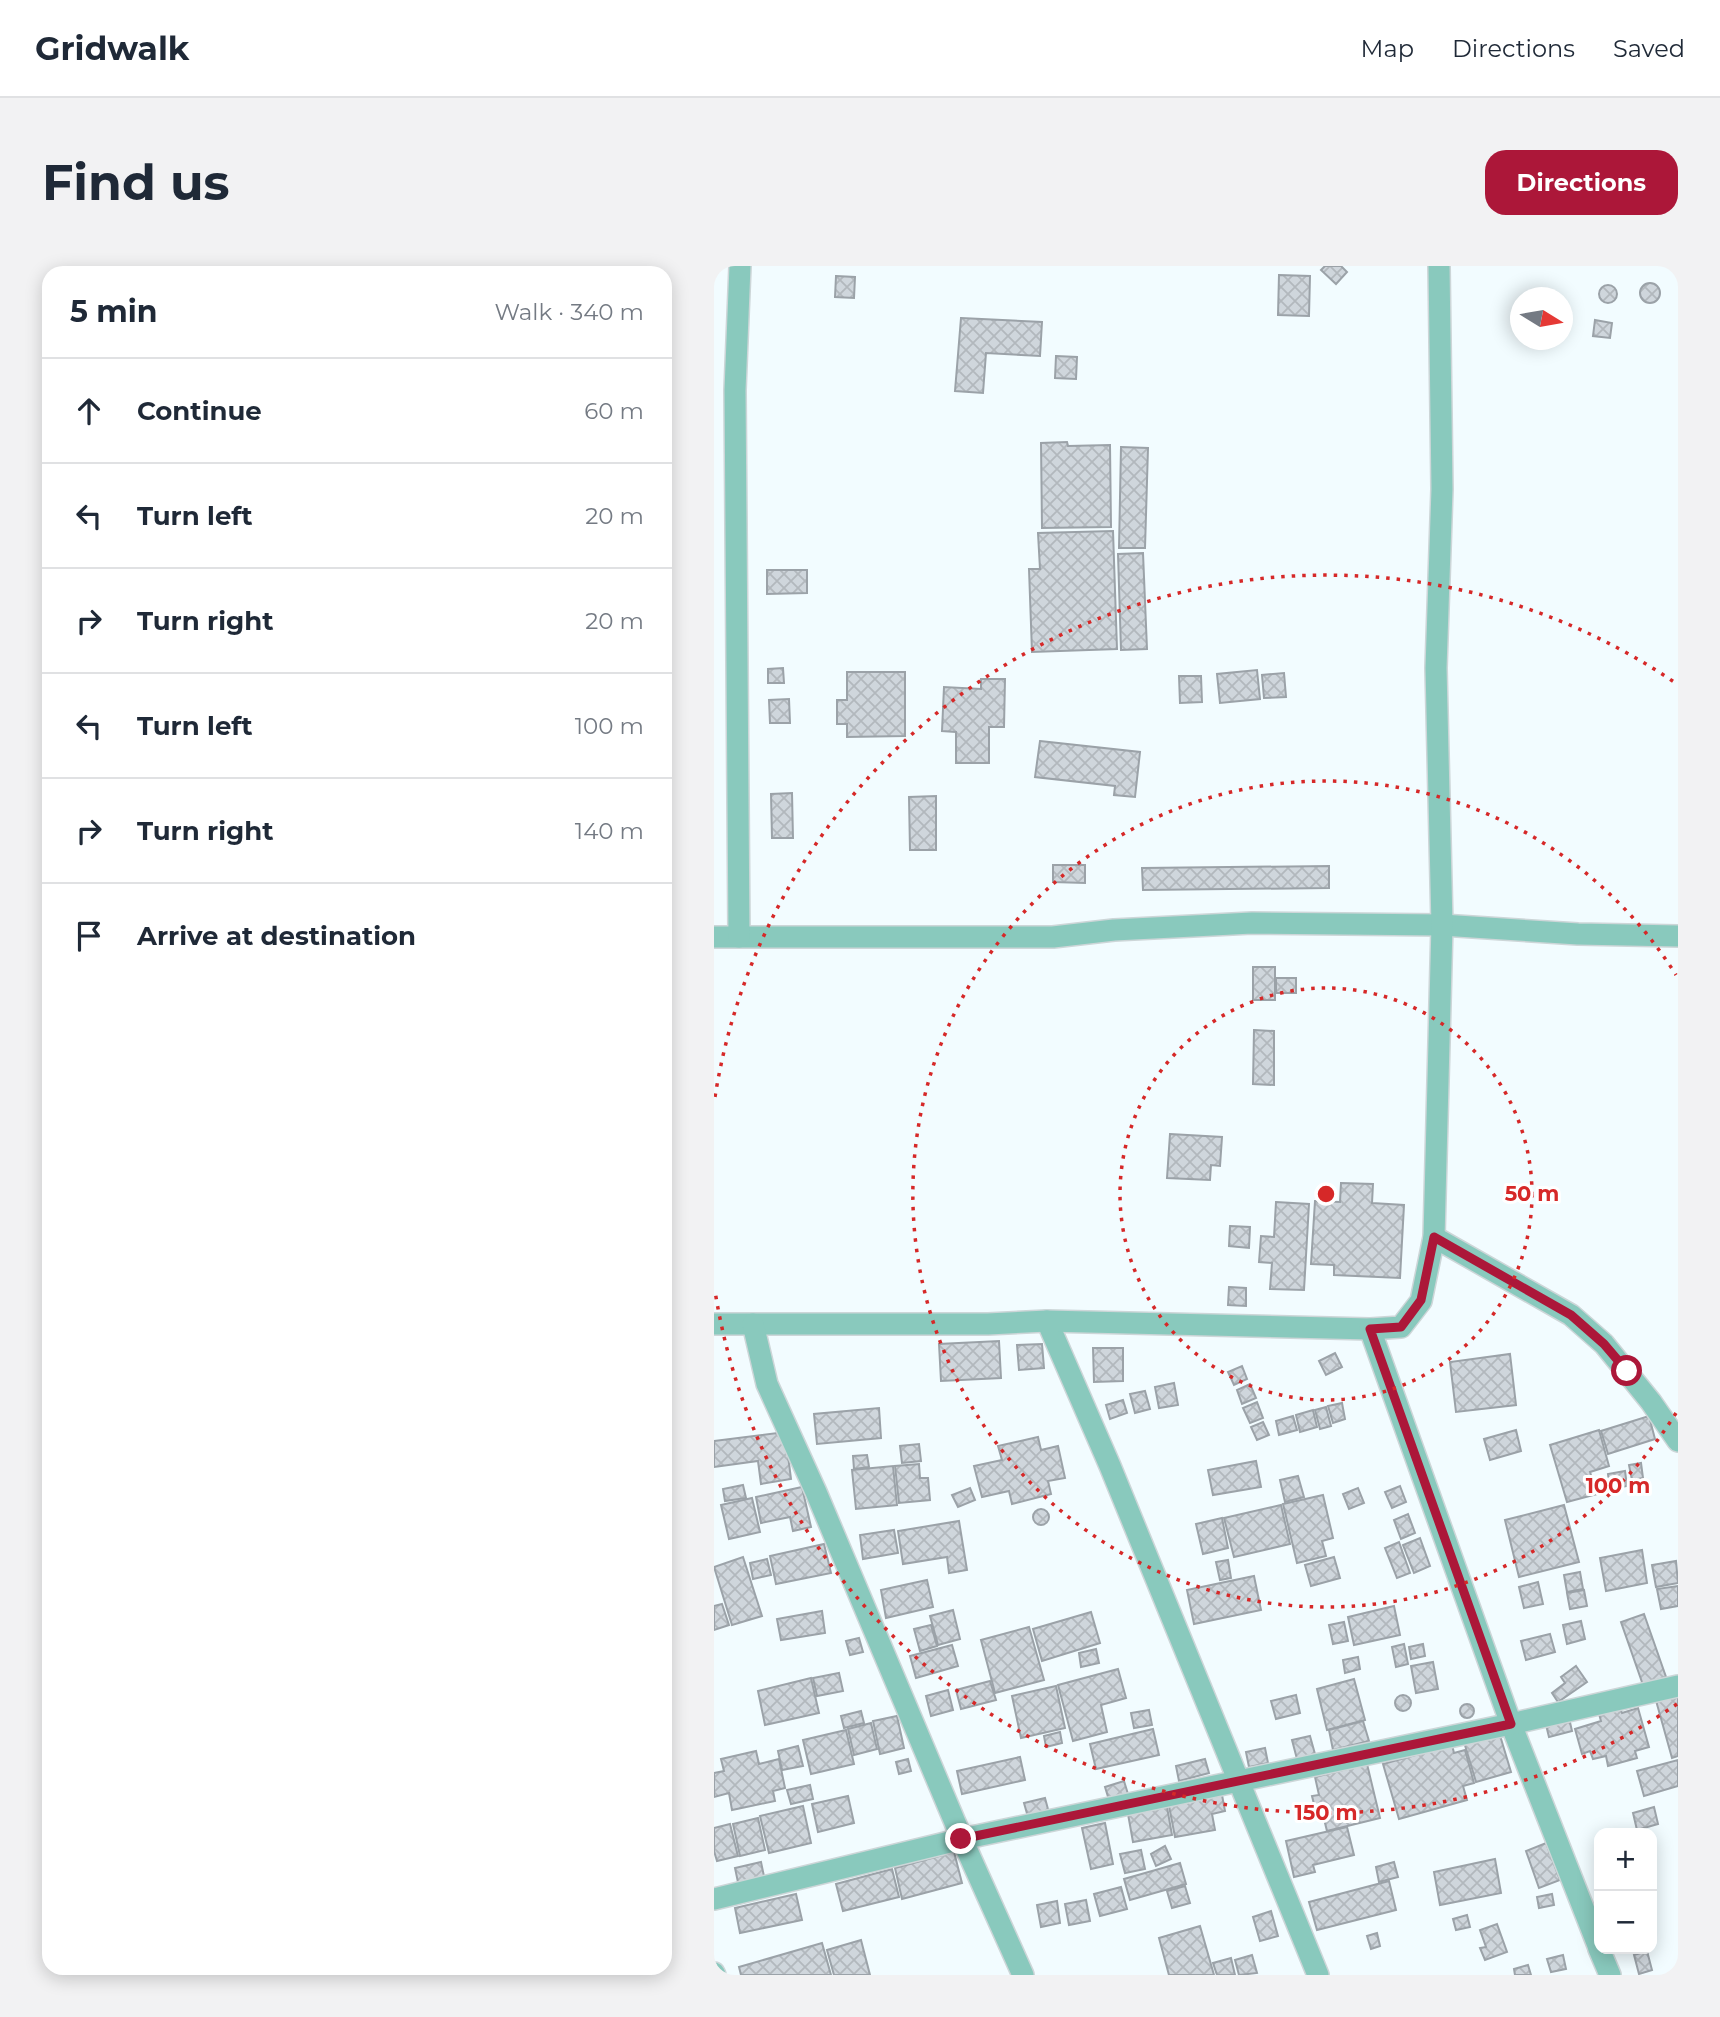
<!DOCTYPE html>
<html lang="en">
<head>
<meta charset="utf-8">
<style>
  body { margin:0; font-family:Montserrat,sans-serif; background:#f2f2f3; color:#1f2937 }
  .controls { position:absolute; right:21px; bottom:21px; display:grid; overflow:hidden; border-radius:14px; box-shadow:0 4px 18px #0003 }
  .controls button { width:63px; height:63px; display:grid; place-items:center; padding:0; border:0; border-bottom:2px solid #e0e1e3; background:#fff; color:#1f2937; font:35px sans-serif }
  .compass { position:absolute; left:796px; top:21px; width:63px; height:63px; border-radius:50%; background:#fff; box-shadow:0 4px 18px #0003; rotate:101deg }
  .stop { position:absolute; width:21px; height:21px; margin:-16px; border:5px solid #ac1739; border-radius:50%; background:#fff }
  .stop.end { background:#ac1739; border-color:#fff; box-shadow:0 2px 7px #0008 }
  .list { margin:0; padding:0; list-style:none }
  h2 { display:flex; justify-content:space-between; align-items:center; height:91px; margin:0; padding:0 28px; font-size:30px }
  h2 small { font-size:23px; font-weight:400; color:#747a83 }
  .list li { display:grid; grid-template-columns:46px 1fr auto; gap:21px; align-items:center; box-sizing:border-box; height:105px; padding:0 28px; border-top:2px solid #e0e1e3 }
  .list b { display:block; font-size:26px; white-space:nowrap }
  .list em { font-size:23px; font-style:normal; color:#747a83 }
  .icon { flex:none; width:38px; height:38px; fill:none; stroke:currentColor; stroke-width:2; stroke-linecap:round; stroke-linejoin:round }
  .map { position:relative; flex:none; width:964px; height:1709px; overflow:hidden; border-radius:21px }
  header { display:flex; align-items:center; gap:42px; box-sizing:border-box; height:98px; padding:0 35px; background:#fff; border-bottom:2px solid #e0e1e3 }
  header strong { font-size:33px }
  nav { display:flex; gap:38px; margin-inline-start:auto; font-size:24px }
  .intro { display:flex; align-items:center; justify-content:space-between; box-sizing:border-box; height:168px; padding:0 42px }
  h1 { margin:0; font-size:49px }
  .button { padding:18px 32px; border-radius:21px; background:#ac1739; color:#fff; font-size:24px; font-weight:700 }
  main { display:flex; gap:42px; padding:0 42px }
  aside { flex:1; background:#fff; border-radius:21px; box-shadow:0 4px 18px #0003 }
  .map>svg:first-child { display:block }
  .building { fill:url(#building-cross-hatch); stroke:#9ba2a8; stroke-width:2 }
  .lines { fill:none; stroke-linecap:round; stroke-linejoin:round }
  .minor-casing { stroke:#cdd6d8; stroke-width:24 }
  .minor { stroke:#89c9bd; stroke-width:21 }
  .route { stroke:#ac1739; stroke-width:9 }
  .ring { fill:none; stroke:#d62828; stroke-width:3.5; stroke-dasharray:3.5 7 }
  .centre { fill:#d62828; stroke:#fff; stroke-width:3.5 }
  .ring-label { font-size:21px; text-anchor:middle; font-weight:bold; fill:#d62828; stroke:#fff; stroke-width:6; stroke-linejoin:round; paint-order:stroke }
</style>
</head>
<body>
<header>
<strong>Gridwalk</strong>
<nav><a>Map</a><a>Directions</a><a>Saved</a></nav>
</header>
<div class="intro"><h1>Find us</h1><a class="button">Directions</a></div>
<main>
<aside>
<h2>5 min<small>Walk · 340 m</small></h2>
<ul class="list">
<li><svg class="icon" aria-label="ahead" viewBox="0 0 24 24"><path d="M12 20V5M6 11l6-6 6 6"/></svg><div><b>Continue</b></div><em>60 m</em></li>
<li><svg class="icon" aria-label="left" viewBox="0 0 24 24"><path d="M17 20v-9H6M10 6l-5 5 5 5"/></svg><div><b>Turn left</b></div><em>20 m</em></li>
<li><svg class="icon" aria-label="right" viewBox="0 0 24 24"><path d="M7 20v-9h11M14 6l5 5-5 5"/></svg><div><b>Turn right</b></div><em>20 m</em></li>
<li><svg class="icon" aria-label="left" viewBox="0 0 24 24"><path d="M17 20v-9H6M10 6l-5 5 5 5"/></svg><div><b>Turn left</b></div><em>100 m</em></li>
<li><svg class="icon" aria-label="right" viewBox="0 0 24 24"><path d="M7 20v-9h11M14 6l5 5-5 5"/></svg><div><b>Turn right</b></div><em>140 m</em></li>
<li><svg class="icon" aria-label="arrive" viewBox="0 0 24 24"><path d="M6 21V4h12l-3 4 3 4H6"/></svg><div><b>Arrive at destination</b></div></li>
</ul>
</aside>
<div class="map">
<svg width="964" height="1709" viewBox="0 0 964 1709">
  <defs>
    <pattern id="building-cross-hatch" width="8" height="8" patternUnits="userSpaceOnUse" patternTransform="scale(1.75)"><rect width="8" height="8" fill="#cfd6dc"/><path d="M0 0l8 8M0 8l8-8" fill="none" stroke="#b2b8bd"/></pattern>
  </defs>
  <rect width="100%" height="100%" fill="#f2fcff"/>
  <!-- building -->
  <g class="building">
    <path d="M611 0H627L633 6 622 18 607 4Z"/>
    <path d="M565 9 596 10 595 50 564 49Z"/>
    <path d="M122 10 141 11 140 32 121 31Z"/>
    <circle cx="936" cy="27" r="10"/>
    <circle cx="894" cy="28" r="9"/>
    <path d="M247 52 328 56 326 90 272 87 269 127 241 125Z"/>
    <path d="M881 54 898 57 896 72 879 70Z"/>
    <path d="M342 90 363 91 362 113 341 112Z"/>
    <path d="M353 176 354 180 396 179 397 261 328 262 327 177Z"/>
    <path d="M407 181 434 182 431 282H405Z"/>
    <path d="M399 265 403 383 318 386 315 303H326L324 267Z"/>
    <path d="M429 287 433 383 407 384 404 288Z"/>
    <path d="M53 304H93V327L53 328Z"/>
    <path d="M69 402 70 417H54V403Z"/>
    <path d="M543 404 546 433 506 437 503 408Z"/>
    <path d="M133 406H191V470L133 471V458H123V434H133Z"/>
    <path d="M570 407 572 431 550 432 548 409Z"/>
    <path d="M465 410H487L488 436 466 437Z"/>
    <path d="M267 413H291L290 461H275V497H242V466L228 465 230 421 267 423Z"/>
    <path d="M75 433 76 457H56L55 434Z"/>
    <path d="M326 475 426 486 421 531 400 529 401 520 321 511Z"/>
    <path d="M78 527 79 572H58L57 528Z"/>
    <path d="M222 530V584H196L195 531Z"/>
    <path d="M339 599H371V617L339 616Z"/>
    <path d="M615 600V622L429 624 428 602Z"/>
    <rect x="539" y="701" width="22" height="33"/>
    <rect x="562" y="712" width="20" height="15"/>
    <path d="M540 764 560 765V819L539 818Z"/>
    <path d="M456 868 508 871 506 900 497 899 496 914 453 912Z"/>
    <path d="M627 917 659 918 658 937 690 939 686 1012 620 1009V999L597 998 601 935 626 936Z"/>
    <path d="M562 936 595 938 590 1024 556 1023 558 997 545 996 547 970 560 971Z"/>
    <path d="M516 960 536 961 535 982 515 980Z"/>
    <path d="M515 1021 532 1022V1040L514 1039Z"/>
    <path d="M285 1075 287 1112 227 1115 225 1078Z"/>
    <path d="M328 1078 330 1102 305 1104 303 1079Z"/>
    <path d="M379 1082H409V1115L380 1116Z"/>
    <path d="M621 1087 628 1101 612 1109 605 1095Z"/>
    <path d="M796 1088 802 1139 742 1146 736 1096Z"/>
    <path d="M528 1100 533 1113 520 1119 514 1106Z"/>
    <path d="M460 1117 464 1139 445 1142 441 1121Z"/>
    <path d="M536 1118 542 1132 528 1138 523 1124Z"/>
    <path d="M431 1125 436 1143 421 1147 416 1128Z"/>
    <path d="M409 1134 413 1147 396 1153 392 1139Z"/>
    <path d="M543 1136 549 1152 536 1157 529 1142Z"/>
    <path d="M628 1137 631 1153 619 1157 614 1140Z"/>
    <path d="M612 1141 617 1160 606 1163 601 1144Z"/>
    <path d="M165 1142 167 1172 103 1178 100 1148Z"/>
    <path d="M599 1144 603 1161 586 1166 582 1149Z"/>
    <path d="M579 1150 583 1164 565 1169 562 1155Z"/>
    <path d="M935 1150 941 1173 894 1188 887 1165Z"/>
    <path d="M549 1156 555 1169 543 1174 537 1161Z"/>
    <path d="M802 1164 807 1185 776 1194 770 1173Z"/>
    <path d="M885 1164 895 1200 876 1206 883 1228 853 1236 836 1179Z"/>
    <path d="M71 1166 77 1213 47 1218 44 1195 0 1201V1175Z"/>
    <path d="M324 1171 327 1184 344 1180 351 1212 334 1215 337 1228 298 1238 295 1225 268 1231 260 1200 288 1194 284 1180Z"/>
    <path d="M205 1178 207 1195 188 1197 186 1180Z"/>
    <path d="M153 1189 155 1201 140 1203 139 1190Z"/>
    <path d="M542 1195 547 1221 499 1229 494 1204Z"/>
    <path d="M927 1197 929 1212 918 1214 915 1199Z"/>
    <path d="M205 1198 206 1212H214L216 1234 185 1237 181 1200Z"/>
    <path d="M179 1200 183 1239 142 1243 138 1204Z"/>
    <path d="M911 1205 913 1220 896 1223 894 1208Z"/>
    <path d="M584 1210 590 1231 571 1236 566 1214Z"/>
    <path d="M29 1219 32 1232 11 1235 9 1223Z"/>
    <path d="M686 1220 692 1236 678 1242 671 1226Z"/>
    <path d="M88 1221 97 1261 79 1265 76 1251 47 1257 42 1231Z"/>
    <path d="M256 1222 261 1234 244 1241 238 1229Z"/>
    <path d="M644 1222 650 1237 635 1243 629 1228Z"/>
    <path d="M609 1229 619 1272 608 1275 612 1290 583 1297 569 1238Z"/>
    <path d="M38 1232 46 1266 15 1273 7 1239Z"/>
    <path d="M567 1239 576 1278 520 1291 510 1252Z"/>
    <path d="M850 1239 865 1296 805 1311 791 1254Z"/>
    <circle cx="327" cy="1251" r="8"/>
    <path d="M694 1248 701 1267 687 1273 680 1254Z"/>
    <path d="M508 1252 514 1282 489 1288 482 1258Z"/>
    <path d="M245 1255 253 1304 235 1307 233 1291 189 1298 184 1265Z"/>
    <path d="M180 1264 184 1287 149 1293 146 1269Z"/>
    <path d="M706 1272 716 1300 700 1307 689 1279Z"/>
    <path d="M685 1276 696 1307 683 1312 671 1282Z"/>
    <path d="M110 1278 117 1307 62 1318 56 1290Z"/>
    <path d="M928 1284 933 1317 892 1325 886 1292Z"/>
    <path d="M29 1291 48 1350 18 1359 0 1301Z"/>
    <path d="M620 1291 626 1312 597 1320 591 1299Z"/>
    <path d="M53 1293 57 1309 39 1313 36 1297Z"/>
    <path d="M514 1294 517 1312 506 1314 502 1296Z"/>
    <path d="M962 1295 964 1317 942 1321 938 1299Z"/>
    <path d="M866 1306 869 1323 853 1326 850 1309Z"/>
    <path d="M540 1310 547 1344 480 1358 473 1324Z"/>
    <path d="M213 1314 219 1341 172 1352 167 1324Z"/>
    <path d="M824 1316 829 1338 810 1342 805 1321Z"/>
    <path d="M964 1320V1340L947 1343 943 1323Z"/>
    <path d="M870 1324 873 1340 856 1343 853 1327Z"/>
    <path d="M8 1338 15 1359 0 1364V1340Z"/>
    <path d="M680 1340 686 1369 640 1379 634 1351Z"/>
    <path d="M239 1344 246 1373 224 1379 216 1350Z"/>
    <path d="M108 1345 111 1367 67 1374 63 1353Z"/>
    <path d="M377 1346 386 1377 328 1395 319 1363Z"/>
    <path d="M930 1348 952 1411 929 1419 907 1356Z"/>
    <path d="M867 1355 871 1373 853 1378 849 1359Z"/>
    <path d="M630 1356 634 1375 619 1378 615 1359Z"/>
    <path d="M217 1359 223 1380 206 1385 200 1363Z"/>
    <path d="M315 1361 330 1414 281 1427 267 1374Z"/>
    <path d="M836 1368 841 1386 812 1394 807 1375Z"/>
    <path d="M145 1372 149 1386 136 1389 132 1375Z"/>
    <path d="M690 1378 694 1398 682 1401 678 1381Z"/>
    <path d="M709 1378 711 1390 697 1393 695 1381Z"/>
    <path d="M238 1379 244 1400 202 1412 196 1390Z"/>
    <path d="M382 1383 385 1397 367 1401 365 1387Z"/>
    <path d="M644 1391 646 1403 631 1407 629 1394Z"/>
    <path d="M719 1396 724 1423 702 1427 697 1400Z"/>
    <path d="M862 1400 873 1416 844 1436 838 1427 851 1417 847 1411Z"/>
    <path d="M404 1403 412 1432 387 1439 393 1466 359 1475 344 1419Z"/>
    <path d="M125 1407 129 1425 103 1430 99 1412Z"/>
    <path d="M97 1412 105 1447 51 1459 44 1425Z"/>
    <path d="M640 1413 651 1454 613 1464 603 1423Z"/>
    <path d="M276 1415 282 1434 247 1443 242 1424Z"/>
    <path d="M342 1420 351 1462 307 1472 298 1430Z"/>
    <path d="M234 1424 239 1444 217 1450 212 1430Z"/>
    <path d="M964 1425V1490L958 1492 941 1431Z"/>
    <circle cx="689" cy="1437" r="8"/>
    <path d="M582 1429 586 1447 562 1453 557 1435Z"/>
    <circle cx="753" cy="1445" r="7"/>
    <path d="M906 1442 908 1447 924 1442 935 1481 921 1485 923 1492 894 1500 892 1490 879 1493 876 1485 868 1488 861 1463 887 1455 885 1448Z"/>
    <path d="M435 1444 438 1459 420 1462 417 1447Z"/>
    <path d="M147 1445 150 1457 130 1462 127 1450Z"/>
    <path d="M183 1450 190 1482 166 1488 159 1455Z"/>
    <path d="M855 1452 858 1465 835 1471 832 1459Z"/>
    <path d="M649 1455 655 1475 619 1484 615 1464Z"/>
    <path d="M157 1457 163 1483 140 1489 134 1463Z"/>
    <path d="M439 1463 445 1489 382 1503 376 1478Z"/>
    <path d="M132 1464 140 1498 97 1508 89 1474Z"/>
    <path d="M346 1466 348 1477 332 1481 330 1470Z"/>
    <path d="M785 1466 797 1506 762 1516 750 1476Z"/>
    <path d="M596 1470 601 1488 583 1493 578 1474Z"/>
    <path d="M738 1479 740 1487 751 1484 760 1517 749 1520 753 1534 685 1553 669 1498Z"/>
    <path d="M84 1480 89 1500 68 1504 64 1485Z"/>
    <path d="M551 1482 554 1497 535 1501 532 1486Z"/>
    <path d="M42 1485 45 1498 65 1493 71 1522 59 1525 61 1535 18 1544 15 1527 0 1531V1507L10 1505 7 1493Z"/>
    <path d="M306 1491 311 1514 248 1528 243 1505Z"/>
    <path d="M194 1493 197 1505 185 1508 182 1496Z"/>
    <path d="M491 1493 495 1507 465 1515 462 1500Z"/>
    <path d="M964 1494V1520L930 1530 923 1505Z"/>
    <path d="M653 1498 666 1552 613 1565 609 1549 603 1550 598 1530 605 1529 601 1511Z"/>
    <path d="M410 1515 414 1528 395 1534 391 1521Z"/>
    <path d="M96 1519 99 1533 77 1538 73 1524Z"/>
    <path d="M508 1529 511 1545 498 1548 501 1564 461 1571 455 1540Z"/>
    <path d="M134 1530 140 1557 104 1566 98 1538Z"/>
    <path d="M331 1532 335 1547 314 1551 310 1537Z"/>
    <path d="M89 1540 97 1577 55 1587 46 1550Z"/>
    <path d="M453 1541 458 1569 419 1576 414 1548Z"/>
    <path d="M940 1541 944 1558 923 1564 919 1547Z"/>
    <path d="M44 1552 51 1584 26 1590 19 1558Z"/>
    <path d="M391 1557 399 1598 377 1603 368 1562Z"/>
    <path d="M16 1558 24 1590 3 1595 0 1585V1562Z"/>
    <path d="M633 1561 640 1589 599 1599 601 1606 580 1611 572 1575Z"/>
    <path d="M832 1577 846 1614 825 1622 812 1585Z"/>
    <path d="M451 1580 457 1593 442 1600 437 1588Z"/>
    <path d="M427 1584 431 1603 411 1607 406 1588Z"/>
    <path d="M240 1586 248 1617 188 1633 181 1602Z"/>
    <path d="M781 1593 787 1627 726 1639 720 1606Z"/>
    <path d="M47 1596 51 1615 25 1621 21 1602Z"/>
    <path d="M680 1596 684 1611 665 1616 662 1601Z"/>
    <path d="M466 1597 472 1618 416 1634 410 1613Z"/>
    <path d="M178 1603 185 1631 129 1645 122 1618Z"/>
    <path d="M675 1615 682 1644 603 1664 595 1636Z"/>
    <path d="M471 1620 476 1637 458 1642 453 1625Z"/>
    <path d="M407 1621 413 1643 386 1650 380 1628Z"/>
    <path d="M82 1628 88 1654 26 1667 21 1642Z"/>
    <path d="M838 1628 840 1639 825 1642 823 1631Z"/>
    <path d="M372 1634 376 1655 355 1659 351 1638Z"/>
    <path d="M343 1635 346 1657 327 1661 323 1639Z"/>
    <path d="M557 1645 564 1670 546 1675 539 1651Z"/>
    <path d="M753 1649 756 1661 742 1664 739 1653Z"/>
    <path d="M783 1658 793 1686 771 1694 766 1682 772 1681 766 1664Z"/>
    <path d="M486 1660 500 1709H455L445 1672Z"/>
    <path d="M663 1667 666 1680 657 1683 653 1670Z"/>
    <path d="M147 1674 156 1709H120L113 1684Z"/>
    <path d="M108 1677 117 1709H27L25 1701Z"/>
    <path d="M933 1685 938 1704 925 1708 920 1689Z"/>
    <path d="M538 1689 543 1707 525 1709 521 1694Z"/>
    <path d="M849 1689 852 1703 837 1706 833 1693Z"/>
    <path d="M517 1692 521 1709H503L499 1697Z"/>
    <path d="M814 1699 817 1709H801L800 1703Z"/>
  </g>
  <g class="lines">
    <defs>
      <g id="minor">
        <path d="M0 671H339L400 664 538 657 728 659 864 668 964 670"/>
        <path d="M25 671 21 124 26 0"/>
        <path d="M720 971 857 1049 890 1078 937 1136 964 1175"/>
        <path d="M333 1055 396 1200 604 1709"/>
        <path d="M0 1058H274L333 1055 656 1063 687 1061 707 1035 720 971 728 659 722 402 728 223 725 0"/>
        <path d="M39 1058 53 1118 102 1226 248 1573 309 1709"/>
        <path d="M656 1063 797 1458 885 1682"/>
        <path d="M0 1633 248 1573 797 1458 964 1420"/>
        <path d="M885 1683 896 1709"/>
        <path d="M0 1707 1 1709"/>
      </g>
    </defs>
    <!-- minor casing -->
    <use href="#minor" class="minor-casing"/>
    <!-- minor -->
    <use href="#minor" class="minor"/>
  </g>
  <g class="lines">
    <!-- route -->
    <path class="route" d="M247 1573 797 1458 656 1063 687 1061 707 1034 720 971 857 1049 890 1078 913 1105"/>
  </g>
  <!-- distance rings -->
  <g class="ring">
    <circle cx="612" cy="928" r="206"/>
    <path d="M962 1147A413 413 0 1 1 962 709"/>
    <path d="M963 1438A619 619 0 0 1 1 1025M1 831A619 619 0 0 1 963 418"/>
  </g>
  <circle cx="612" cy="928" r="10" class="centre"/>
  <g class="ring-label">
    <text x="818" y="935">50 m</text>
    <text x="904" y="1227">100 m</text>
    <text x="612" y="1554">150 m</text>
  </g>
</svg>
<div class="controls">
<button>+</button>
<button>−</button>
</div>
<svg class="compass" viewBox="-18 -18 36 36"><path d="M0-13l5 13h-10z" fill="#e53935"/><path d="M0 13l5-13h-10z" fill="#747a83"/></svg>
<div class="stop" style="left:913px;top:1105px"></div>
<div class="stop end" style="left:247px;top:1573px"></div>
</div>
</main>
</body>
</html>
